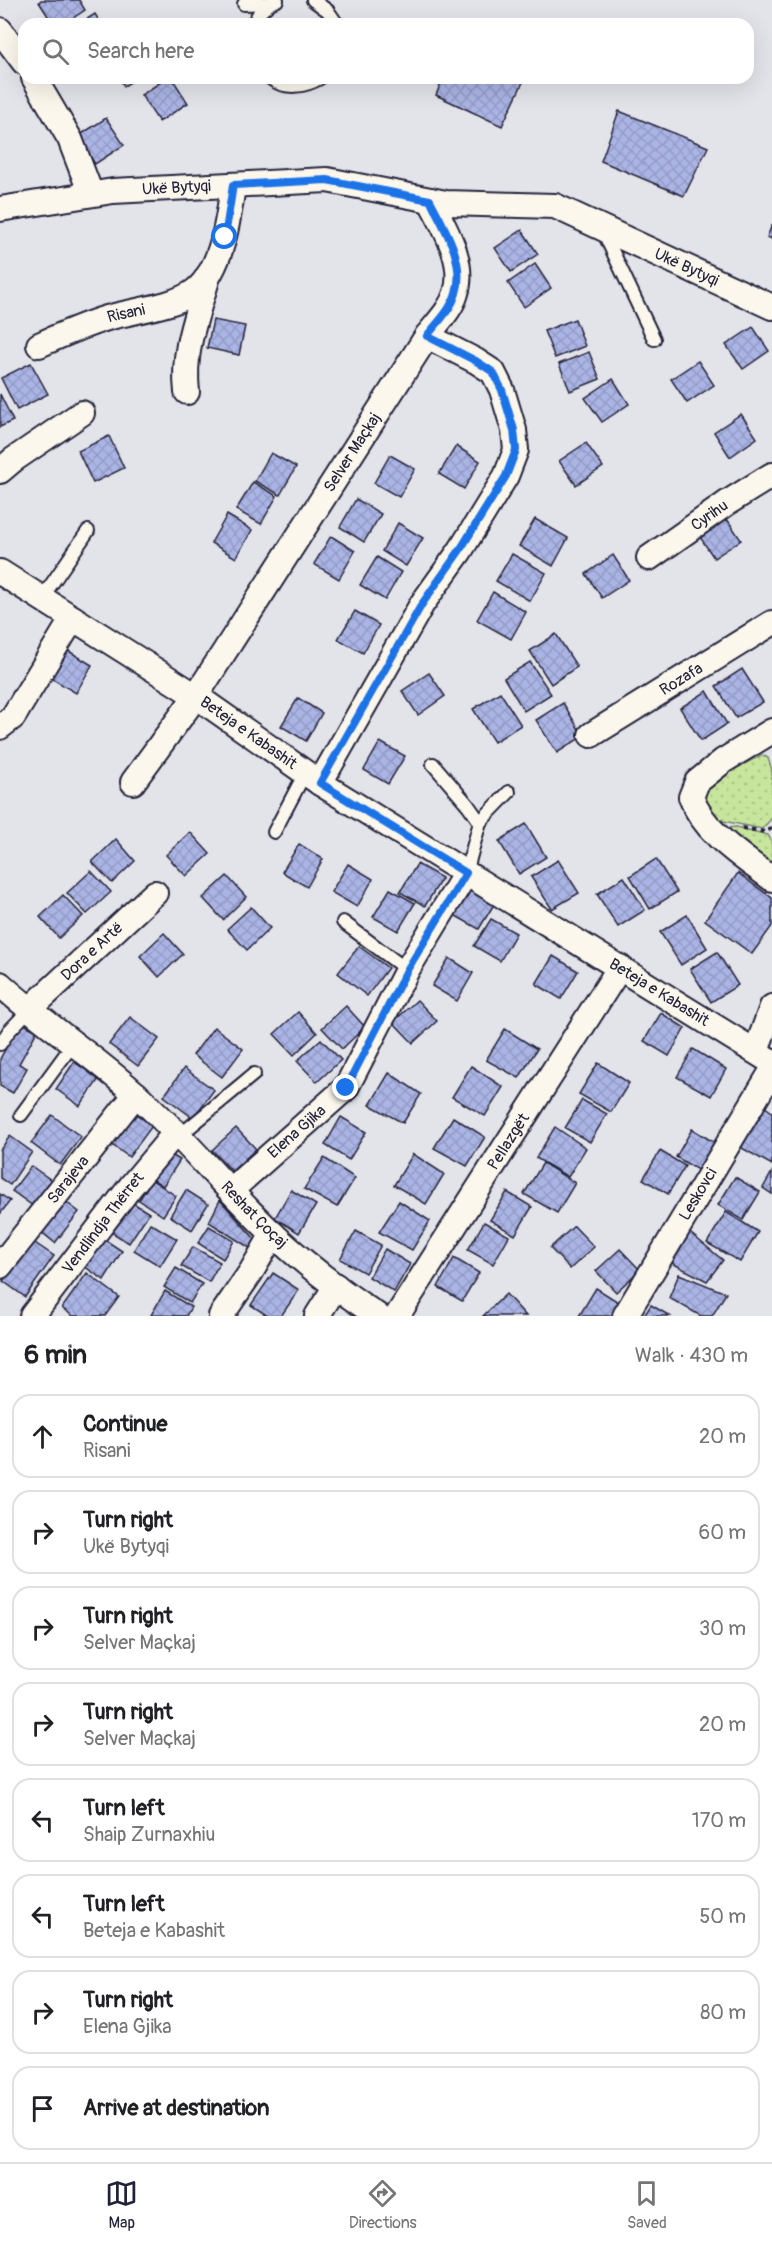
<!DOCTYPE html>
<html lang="en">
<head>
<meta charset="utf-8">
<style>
  body { margin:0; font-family:Pangolin,sans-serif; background:#f6f6f6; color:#202124 }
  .stop { position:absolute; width:18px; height:18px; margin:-14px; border:4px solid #1a73e8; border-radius:50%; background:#fff }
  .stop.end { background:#1a73e8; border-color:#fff; box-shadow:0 2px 6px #0008 }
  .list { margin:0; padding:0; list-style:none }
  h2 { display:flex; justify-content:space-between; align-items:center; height:78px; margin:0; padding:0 24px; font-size:26px }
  h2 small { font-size:20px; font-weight:400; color:#757577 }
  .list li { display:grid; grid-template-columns:39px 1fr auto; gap:18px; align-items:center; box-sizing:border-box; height:84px; margin:0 12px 12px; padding:0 12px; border:2px solid #e0e0e0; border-radius:18px }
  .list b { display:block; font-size:22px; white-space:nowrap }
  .list p { margin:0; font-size:20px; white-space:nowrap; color:#757577 }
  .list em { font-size:20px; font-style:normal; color:#757577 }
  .icon { flex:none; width:33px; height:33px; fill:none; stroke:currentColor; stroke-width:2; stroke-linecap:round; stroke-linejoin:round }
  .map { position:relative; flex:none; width:772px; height:1316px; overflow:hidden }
  .search { position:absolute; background:#fff; box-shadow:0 6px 24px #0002; left:18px; right:18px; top:18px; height:66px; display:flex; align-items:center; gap:15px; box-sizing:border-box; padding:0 21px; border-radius:18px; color:#757577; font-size:22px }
  .sheet { height:846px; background:#fff }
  nav { display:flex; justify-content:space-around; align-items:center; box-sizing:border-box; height:84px; border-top:2px solid #e0e0e0; background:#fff; font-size:16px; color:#757577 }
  nav a { display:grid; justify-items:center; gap:3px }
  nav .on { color:#22223b }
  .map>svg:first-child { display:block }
  .green { fill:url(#green-dots); stroke:#74846c; stroke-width:1.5 }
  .building { fill:url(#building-cross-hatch); stroke:#22223b; stroke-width:1.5 }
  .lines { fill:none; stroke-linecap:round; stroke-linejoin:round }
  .lane-casing { stroke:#22223b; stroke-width:16 }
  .street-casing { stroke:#22223b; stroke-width:28 }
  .path { stroke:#22223b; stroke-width:4; stroke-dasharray:4.5 4.5; stroke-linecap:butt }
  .lane { stroke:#fbf7ec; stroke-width:12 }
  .street { stroke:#fbf7ec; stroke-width:24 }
  .route { stroke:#1a73e8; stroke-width:8 }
  .labels { text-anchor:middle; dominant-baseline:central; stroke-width:4.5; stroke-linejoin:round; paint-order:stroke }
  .street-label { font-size:16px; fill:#22223b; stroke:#fbf7ec }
</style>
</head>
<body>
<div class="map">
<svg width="772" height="1316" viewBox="0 0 772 1316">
  <defs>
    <pattern id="green-dots" width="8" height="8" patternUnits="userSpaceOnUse" patternTransform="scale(1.5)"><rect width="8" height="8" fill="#c7e59c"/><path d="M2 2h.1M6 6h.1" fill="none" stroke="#abc487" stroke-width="1.8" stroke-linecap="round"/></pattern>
    <pattern id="building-cross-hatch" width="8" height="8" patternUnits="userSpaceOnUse" patternTransform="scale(1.5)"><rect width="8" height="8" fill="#abb5e5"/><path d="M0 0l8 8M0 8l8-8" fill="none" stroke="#939bc5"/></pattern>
  </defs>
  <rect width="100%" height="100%" fill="#e3e3ea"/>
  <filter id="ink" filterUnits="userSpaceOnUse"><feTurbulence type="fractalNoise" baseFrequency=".0167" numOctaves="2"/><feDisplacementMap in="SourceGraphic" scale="12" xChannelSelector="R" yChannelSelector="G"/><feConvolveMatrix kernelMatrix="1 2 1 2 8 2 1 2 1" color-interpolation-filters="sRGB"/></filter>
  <g filter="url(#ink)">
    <!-- green -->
    <g class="green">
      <path d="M762 755 768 758 772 770V818L762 829 714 819 704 808C704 804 703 798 705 794 710 780 748 762 762 755Z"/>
      <path d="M736 827 768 835 772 842V864L727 828Z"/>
    </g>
    <!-- building -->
    <g class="building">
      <path d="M41 0H79L85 10 64 24H53L39 2Z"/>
      <path d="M95 14 101 24H79Z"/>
      <path d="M119 78H137L124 86Z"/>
      <path d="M167 78H172L188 103 159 122 141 95Z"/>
      <path d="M443 78H525L502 126 436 95Z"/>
      <path d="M619 111 708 147 684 196 601 161Z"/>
      <path d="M106 118 124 145 95 164 77 137Z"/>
      <path d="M772 225V239L767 237Z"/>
      <path d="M522 230 538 254 511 272 495 248Z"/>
      <path d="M535 264 551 288 524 307 508 283Z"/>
      <path d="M575 319 585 346 555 358 544 331Z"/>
      <path d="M213 320 245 326 239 355 207 348Z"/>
      <path d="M753 327 769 351 743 369 726 345Z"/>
      <path d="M589 352 600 379 570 391 559 364Z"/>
      <path d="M698 361 714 385 687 403 671 379Z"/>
      <path d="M31 363 48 394 17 410 1 378Z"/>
      <path d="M613 379 629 404 602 422 585 398Z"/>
      <path d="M0 394 13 421 0 427Z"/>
      <path d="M741 414 757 438 730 457 714 432Z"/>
      <path d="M109 436 124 468 93 483 78 451Z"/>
      <path d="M586 443 603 467 576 485 559 461Z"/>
      <path d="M456 446 480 461 464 489 439 474Z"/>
      <path d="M271 453 296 467 280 495 255 481Z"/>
      <path d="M390 455 415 469 399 497 374 483Z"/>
      <path d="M253 482 277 496 261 524 236 510Z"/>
      <path d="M356 499 381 514 364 542 340 527Z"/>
      <path d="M227 515 252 530 236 558 211 543Z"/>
      <path d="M725 516 741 540 714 558 698 534Z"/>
      <path d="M535 519 568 538 553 566 519 546Z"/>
      <path d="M398 523 423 538 406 566 382 551Z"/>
      <path d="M331 536 355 551 339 579 314 564Z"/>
      <path d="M512 554 546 573 530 601 496 581Z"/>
      <path d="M613 555 629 580 602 598 586 574Z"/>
      <path d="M377 557 401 572 385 600 360 585Z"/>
      <path d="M493 592 526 612 511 639 477 620Z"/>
      <path d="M355 611 379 625 363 653 338 639Z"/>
      <path d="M556 634 577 667 551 684 530 651Z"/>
      <path d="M67 650 92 665 76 693 51 678Z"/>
      <path d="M530 662 551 694 524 711 504 678Z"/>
      <path d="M742 669 763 702 736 718 716 686Z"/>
      <path d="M429 673 445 696 418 715 402 691Z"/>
      <path d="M707 691 727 724 701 741 680 708Z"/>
      <path d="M500 692 521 725 494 742 473 709Z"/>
      <path d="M298 698 322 713 306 741 281 726Z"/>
      <path d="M563 703 583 736 557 753 536 720Z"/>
      <path d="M380 742 405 756 388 784 364 770Z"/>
      <path d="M526 824 546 857 519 874 499 841Z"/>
      <path d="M190 832 210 854 186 876 166 855Z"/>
      <path d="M116 839 135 861 112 883 92 862Z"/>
      <path d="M299 844 323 859 307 887 282 872Z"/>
      <path d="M656 859 677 892 650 909 630 876Z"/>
      <path d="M558 860 579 893 552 909 531 877Z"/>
      <path d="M348 864 373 879 357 907 331 892Z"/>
      <path d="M417 864 442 878 425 906 400 892Z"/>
      <path d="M91 871 111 892 87 914 67 893Z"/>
      <path d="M738 873 772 898V926L752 954 705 920Z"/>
      <path d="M227 876 246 897 223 920 203 898Z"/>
      <path d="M624 877 645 910 618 927 597 894Z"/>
      <path d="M471 887 496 901 479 929 454 915Z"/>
      <path d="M390 889 415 903 398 931 373 917Z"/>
      <path d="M63 895 83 916 59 938 40 917Z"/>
      <path d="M251 907 270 928 247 950 227 929Z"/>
      <path d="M687 915 707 948 681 965 660 932Z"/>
      <path d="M491 919 516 933 500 961 474 946Z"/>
      <path d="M164 933 183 954 159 977 140 956Z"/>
      <path d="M359 946 388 968 367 996 338 973Z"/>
      <path d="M717 952 738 985 711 1002 690 969Z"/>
      <path d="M553 956 578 971 561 999 536 984Z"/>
      <path d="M449 958 473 973 457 1001 432 986Z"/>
      <path d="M417 1000 437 1021 413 1043 393 1022Z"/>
      <path d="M346 1006 365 1027 342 1049 322 1028Z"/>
      <path d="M298 1012 317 1033 294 1055 274 1034Z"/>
      <path d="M661 1013 685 1028 669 1056 644 1041Z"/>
      <path d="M130 1017 159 1039 138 1066 109 1044Z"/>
      <path d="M20 1022 37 1031 19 1064 27 1068 13 1093 0 1086V1059Z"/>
      <path d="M214 1027 243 1049 222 1077 193 1055Z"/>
      <path d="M505 1029 537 1049 519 1078 486 1060Z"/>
      <path d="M321 1039 341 1060 317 1082 297 1061Z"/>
      <path d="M693 1049 726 1069 711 1096 677 1077Z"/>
      <path d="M74 1062 99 1079 80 1106 56 1089Z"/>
      <path d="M598 1063 629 1083 611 1112 579 1094Z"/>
      <path d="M471 1066 503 1087 485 1116 452 1097Z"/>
      <path d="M184 1068 214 1090 193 1118 164 1096Z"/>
      <path d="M389 1073 421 1094 403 1123 370 1105Z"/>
      <path d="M582 1100 607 1114 590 1142 565 1128Z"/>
      <path d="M764 1106 772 1112V1165L740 1147Z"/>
      <path d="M131 1110 152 1126 129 1157 108 1142Z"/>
      <path d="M52 1115 81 1137 60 1165 31 1143Z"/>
      <path d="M341 1117 366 1132 349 1160 325 1145Z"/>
      <path d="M453 1117 485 1137 467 1166 434 1148Z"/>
      <path d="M555 1127 586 1148 568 1177 536 1158Z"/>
      <path d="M236 1128 256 1149 232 1171 212 1150Z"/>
      <path d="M692 1129 717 1144 701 1172 676 1157Z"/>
      <path d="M10 1136 32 1152 10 1185 0 1178V1150Z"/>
      <path d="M165 1151 180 1160 163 1186 149 1177Z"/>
      <path d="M660 1151 685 1166 668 1194 643 1179Z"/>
      <path d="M413 1154 444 1174 426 1204 394 1185Z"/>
      <path d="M324 1158 355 1178 337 1207 304 1189Z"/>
      <path d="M543 1163 575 1183 557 1213 524 1194Z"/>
      <path d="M31 1166 51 1180 33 1206 12 1191Z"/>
      <path d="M772 1172V1194L763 1188Z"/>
      <path d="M735 1177 760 1192 743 1220 718 1205Z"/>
      <path d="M152 1180 176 1196 163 1216 139 1200Z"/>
      <path d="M186 1190 208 1204 192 1230 170 1216Z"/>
      <path d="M291 1190 316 1205 299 1233 275 1218Z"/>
      <path d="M507 1192 532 1207 515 1235 490 1220Z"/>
      <path d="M0 1194 10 1201 0 1214Z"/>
      <path d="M62 1199 79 1212 55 1243 39 1230Z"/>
      <path d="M127 1199 149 1213 129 1243 108 1230Z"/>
      <path d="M220 1200 256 1240 253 1250 209 1222Z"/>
      <path d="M399 1201 430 1221 412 1250 379 1232Z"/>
      <path d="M726 1212 758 1232 740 1262 707 1243Z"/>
      <path d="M484 1222 509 1236 493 1264 468 1250Z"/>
      <path d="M150 1223 177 1239 160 1266 134 1250Z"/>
      <path d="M209 1226 234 1241 223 1259 198 1243Z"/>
      <path d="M574 1226 594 1247 570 1269 550 1248Z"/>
      <path d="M685 1229 723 1260 707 1281 666 1260Z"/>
      <path d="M356 1231 381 1245 365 1273 340 1259Z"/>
      <path d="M99 1236 122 1251 104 1280 81 1264Z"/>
      <path d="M32 1241 54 1256 25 1297 3 1281Z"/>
      <path d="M193 1247 220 1262 209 1282 181 1266Z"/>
      <path d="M385 1249 410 1264 394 1292 369 1277Z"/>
      <path d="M620 1249 640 1270 616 1292 596 1271Z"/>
      <path d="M454 1258 479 1273 462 1301 438 1287Z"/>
      <path d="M176 1268 202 1284 190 1303 164 1287Z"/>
      <path d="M87 1273 119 1297 105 1316H73L62 1308Z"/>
      <path d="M273 1273 299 1290 281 1316H268L251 1305Z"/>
      <path d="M679 1274 726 1293 712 1316H701L669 1298Z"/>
      <path d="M596 1288 620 1303 613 1316H579Z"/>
      <path d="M165 1291 191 1307 186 1316 151 1315Z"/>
      <path d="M506 1294 526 1316H483Z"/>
      <path d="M651 1305 670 1316H644Z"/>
    </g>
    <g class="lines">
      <defs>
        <g id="lane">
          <path d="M313 0 328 11 337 24"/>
          <path d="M244 4 270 3 277 0"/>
          <path d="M253 24 259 13 270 3"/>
          <path d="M270 78C284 90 305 87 320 78"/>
          <path d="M602 229 654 339"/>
          <path d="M42 598 88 531"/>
          <path d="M433 764 468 805 480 822 466 873"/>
          <path d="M480 822 509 792"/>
          <path d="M274 832 305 773"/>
          <path d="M343 922 407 970"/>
          <path d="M0 1044 9 1031 29 1010"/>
          <path d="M21 1115 73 1044"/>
          <path d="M179 1136 254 1074"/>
        </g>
        <g id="street">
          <path d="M0 30 24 62"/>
          <path d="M34 78 70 139 91 194"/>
          <path id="s1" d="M0 209 113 191 327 180 446 203 555 206 772 307"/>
          <path id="s2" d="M39 345C61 335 84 325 107 318 134 310 173 307 195 291 222 270 229 216 233 185"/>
          <path d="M187 392C182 349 197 316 208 276"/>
          <path d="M0 471 13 460 82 413"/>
          <path id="s3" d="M649 558 727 503 772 475"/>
          <path id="s4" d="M0 572 196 696 320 783 772 1062"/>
          <path d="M0 727 13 717 73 618"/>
          <path d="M772 731 723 761 697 782 691 797C704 833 743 857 772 879"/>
          <path id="s5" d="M591 735 772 623"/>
          <path id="s6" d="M133 782 196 696 427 336C437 323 451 310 456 293 466 262 444 227 430 200"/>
          <path d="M320 783 422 604 460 551 506 476 516 450 514 430 502 390 493 372 476 361 427 336"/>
          <path id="s7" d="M0 984C44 1024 94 1056 138 1096 186 1139 227 1191 274 1235 306 1265 342 1292 378 1316"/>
          <path id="s8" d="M29 1010 155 893"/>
          <path d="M756 1051 772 1007"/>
          <path id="s9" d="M231 1190 346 1088 407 970 466 873"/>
          <path id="s10" d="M0 1266 136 1094"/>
          <path id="s11" d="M32 1316 131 1186 176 1132"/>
          <path d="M221 1316 251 1272 273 1234"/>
          <path d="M317 1316 336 1286"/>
          <path id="s12" d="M397 1316 620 967"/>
          <path id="s13" d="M625 1316 772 1071"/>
        </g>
      </defs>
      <!-- lane casing -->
      <use href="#lane" class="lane-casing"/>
      <!-- street casing -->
      <use href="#street" class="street-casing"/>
      <!-- path -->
      <path class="path" d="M742 828 765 832 772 828"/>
      <!-- lane -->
      <use href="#lane" class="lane"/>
      <!-- street -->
      <use href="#street" class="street"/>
    </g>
  </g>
  <g class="lines" filter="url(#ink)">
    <!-- route -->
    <path class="route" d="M225 237 233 185 327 180 430 200C444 227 466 262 456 293 451 310 437 323 427 336L476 361 493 372 502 390 514 430 516 450 506 476 460 550 422 604 320 783 466 873 407 970 346 1088"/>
  </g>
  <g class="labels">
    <!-- street labels -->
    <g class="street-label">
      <text stroke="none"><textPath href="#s1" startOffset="178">Ukë Bytyqi</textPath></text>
      <text stroke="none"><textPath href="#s1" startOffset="704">Ukë Bytyqi</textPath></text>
      <text stroke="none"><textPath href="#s2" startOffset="93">Risani</textPath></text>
      <text stroke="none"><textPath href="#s6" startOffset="396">Selver Maçkaj</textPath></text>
      <text stroke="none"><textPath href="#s3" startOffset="74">Cyrihu</textPath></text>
      <text stroke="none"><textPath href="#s5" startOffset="106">Rozafa</textPath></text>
      <text stroke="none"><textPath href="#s4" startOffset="296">Beteja e Kabashit</textPath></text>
      <text stroke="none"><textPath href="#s8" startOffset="86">Dora e Artë</textPath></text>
      <text stroke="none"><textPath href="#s4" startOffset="782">Beteja e Kabashit</textPath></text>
      <text stroke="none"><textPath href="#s9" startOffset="88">Elena Gjika</textPath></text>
      <text stroke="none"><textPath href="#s12" startOffset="207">Pellazgët</textPath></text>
      <text stroke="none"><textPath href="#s10" startOffset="110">Sarajeva</textPath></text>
      <text stroke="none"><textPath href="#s13" startOffset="142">Leskovci</textPath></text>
      <text stroke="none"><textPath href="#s7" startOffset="344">Reshat Çoçaj</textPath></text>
      <text stroke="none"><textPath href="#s11" startOffset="117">Vendlindja Thërret</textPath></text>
    </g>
  </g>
</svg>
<div class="stop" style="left:225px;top:237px"></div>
<div class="stop end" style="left:346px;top:1088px"></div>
<div class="search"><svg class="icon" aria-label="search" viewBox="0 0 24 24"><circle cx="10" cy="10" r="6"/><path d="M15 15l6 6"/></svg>Search here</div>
</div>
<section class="sheet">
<h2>6 min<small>Walk · 430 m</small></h2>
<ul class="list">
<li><svg class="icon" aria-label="ahead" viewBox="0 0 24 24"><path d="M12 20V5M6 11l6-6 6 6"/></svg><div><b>Continue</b><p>Risani</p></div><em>20 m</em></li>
<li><svg class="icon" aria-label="right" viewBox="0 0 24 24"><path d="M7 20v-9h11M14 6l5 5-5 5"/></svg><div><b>Turn right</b><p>Ukë Bytyqi</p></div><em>60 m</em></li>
<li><svg class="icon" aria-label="right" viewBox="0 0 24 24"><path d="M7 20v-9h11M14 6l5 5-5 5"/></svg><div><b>Turn right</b><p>Selver Maçkaj</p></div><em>30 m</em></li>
<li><svg class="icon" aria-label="right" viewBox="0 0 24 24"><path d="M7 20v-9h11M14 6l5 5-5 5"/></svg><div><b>Turn right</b><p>Selver Maçkaj</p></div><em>20 m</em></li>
<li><svg class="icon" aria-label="left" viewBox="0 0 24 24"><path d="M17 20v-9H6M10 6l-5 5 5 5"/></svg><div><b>Turn left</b><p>Shaip Zurnaxhiu</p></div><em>170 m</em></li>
<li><svg class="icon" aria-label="left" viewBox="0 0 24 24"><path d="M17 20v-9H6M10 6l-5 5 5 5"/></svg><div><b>Turn left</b><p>Beteja e Kabashit</p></div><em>50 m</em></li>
<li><svg class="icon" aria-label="right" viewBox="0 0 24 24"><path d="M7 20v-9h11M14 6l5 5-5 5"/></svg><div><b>Turn right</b><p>Elena Gjika</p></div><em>80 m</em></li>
<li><svg class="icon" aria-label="arrive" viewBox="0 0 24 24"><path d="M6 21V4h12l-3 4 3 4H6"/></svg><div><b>Arrive at destination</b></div></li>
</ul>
</section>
<nav>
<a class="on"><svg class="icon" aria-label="map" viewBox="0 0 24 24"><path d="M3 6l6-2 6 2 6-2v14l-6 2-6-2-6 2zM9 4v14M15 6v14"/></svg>Map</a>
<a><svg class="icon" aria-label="directions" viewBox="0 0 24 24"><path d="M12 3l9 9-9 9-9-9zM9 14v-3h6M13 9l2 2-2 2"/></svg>Directions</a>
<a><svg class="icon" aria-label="saved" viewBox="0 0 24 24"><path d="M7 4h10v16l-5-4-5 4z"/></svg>Saved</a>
</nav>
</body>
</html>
